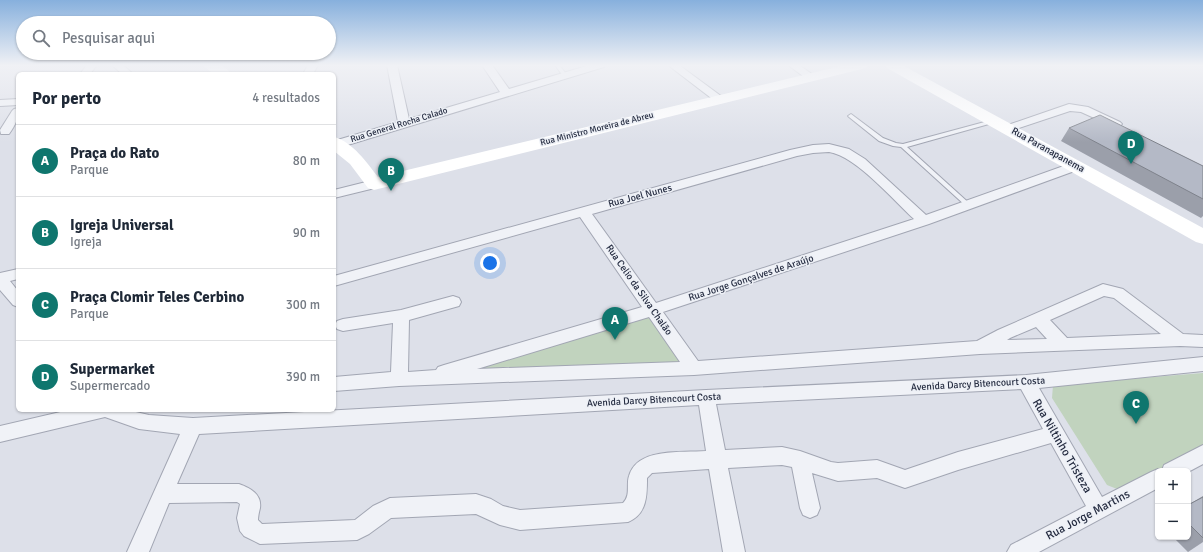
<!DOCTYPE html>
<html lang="pt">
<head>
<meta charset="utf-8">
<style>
  body { margin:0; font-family:Signika,sans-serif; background:#f2f2f3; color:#1f2937 }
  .controls { position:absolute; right:12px; bottom:12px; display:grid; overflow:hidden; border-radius:6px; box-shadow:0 1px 3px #0004 }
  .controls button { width:36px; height:36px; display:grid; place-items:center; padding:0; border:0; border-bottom:1px solid #e0e1e3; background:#fff; color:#1f2937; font:20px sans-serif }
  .you { position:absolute; left:490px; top:263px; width:14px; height:14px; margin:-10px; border:3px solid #fff; border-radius:50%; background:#1a73e8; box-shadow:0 0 0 6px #1a73e833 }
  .badge { display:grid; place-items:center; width:26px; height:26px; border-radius:50%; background:#0f766e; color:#fff; font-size:13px; font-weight:700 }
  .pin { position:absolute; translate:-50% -33px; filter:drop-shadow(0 1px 2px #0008) }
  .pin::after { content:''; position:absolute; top:21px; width:14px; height:12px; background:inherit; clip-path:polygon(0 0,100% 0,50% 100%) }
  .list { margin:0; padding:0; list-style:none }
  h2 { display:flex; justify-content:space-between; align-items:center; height:52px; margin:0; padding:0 16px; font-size:17px }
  h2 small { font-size:13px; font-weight:400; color:#747a83 }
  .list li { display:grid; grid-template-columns:26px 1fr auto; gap:12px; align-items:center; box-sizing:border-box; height:72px; padding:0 16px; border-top:1px solid #e0e1e3 }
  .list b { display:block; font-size:15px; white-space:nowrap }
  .list p { margin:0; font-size:13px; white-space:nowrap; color:#747a83 }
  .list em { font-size:13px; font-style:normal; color:#747a83 }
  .icon { flex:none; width:22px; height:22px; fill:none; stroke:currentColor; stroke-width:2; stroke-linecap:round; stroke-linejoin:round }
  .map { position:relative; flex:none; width:1203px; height:552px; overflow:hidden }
  .search { position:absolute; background:#fff; box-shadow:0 1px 3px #0004; left:16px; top:16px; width:320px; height:44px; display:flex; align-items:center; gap:10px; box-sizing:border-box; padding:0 14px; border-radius:22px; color:#747a83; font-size:15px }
  .panel { position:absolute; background:#fff; box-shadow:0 1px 3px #0004; left:16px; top:72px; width:320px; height:340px; border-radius:6px }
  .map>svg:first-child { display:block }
  .green { fill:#c1d3be }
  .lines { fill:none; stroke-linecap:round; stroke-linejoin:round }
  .lane-casing { stroke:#a2a6b3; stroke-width:2 }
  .street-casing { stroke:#a2a6b3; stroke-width:2 }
  .lane { fill:#f0f2f7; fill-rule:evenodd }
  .street { fill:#f0f2f7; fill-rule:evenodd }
  .secondary { fill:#fff; fill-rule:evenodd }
  .wall { fill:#9b9faa }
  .building { fill:#b4b9c6; stroke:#7e828b }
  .labels { text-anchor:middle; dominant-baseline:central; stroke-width:3; stroke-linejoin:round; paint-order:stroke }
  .far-street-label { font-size:9px; fill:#252c41; stroke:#edf0f6 }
  .street-label { font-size:10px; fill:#252c41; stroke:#edf0f6 }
  .near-street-label { font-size:12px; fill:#252c41; stroke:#edf0f6 }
</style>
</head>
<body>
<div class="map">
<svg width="1203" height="552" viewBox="0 0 1203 552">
  <rect width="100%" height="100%" fill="#dde0e9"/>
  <!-- green -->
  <g class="green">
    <path d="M649 314 690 365 438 376Z"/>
    <path d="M1203 373V449L1165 471H1158L1127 493 1107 485 1052 398 1053 385Z"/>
  </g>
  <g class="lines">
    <defs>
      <g id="lane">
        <path d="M555 65H559L567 75V76H563Z"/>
        <path d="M851 114 883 138 896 143 903 144 992 120H996V122L907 147 970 204 971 205 970 206H966L901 147 893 146 879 141 849 117 848 116Z"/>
      </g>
      <g id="street">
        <path d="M87 65H97L90 74H80Z"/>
        <path d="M112 65H123L133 74H122Z"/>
        <path d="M308 65H318L313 74H303Z"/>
        <path d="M387 65H397L409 119 500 92 482 65H492L509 89 590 65H605L604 67 341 147H334V141L398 122Z"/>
        <path d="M668 65H679L725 99 723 101H715Z"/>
        <path d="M788 65H799L816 77 815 79H807Z"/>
        <path d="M18 99V105L0 106V100Z"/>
        <path d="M1069 104 1088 107 1120 122 1122 124 1120 126H1112L1081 112 1070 111 1013 130H1005L1003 128 1005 126Z"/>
        <path d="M18 108C18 119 16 124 9 134H1L0 130 12 111 14 109Z"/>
        <path d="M829 144 849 149 865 159 926 215 1072 163H1080L1082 166 1080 169 929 224 663 312 698 361 977 341 998 330 1103 284 1123 289 1183 334 1203 335V347L1180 346 980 354 694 375 399 386 334 391V377L391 372 393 323 343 331 337 329 335 325 337 321 343 319 401 310 453 296 459 298 461 302 459 306 409 320 408 372 436 370 438 367 444 365 642 307 580 217 334 286V276L790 150 813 145ZM829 152C856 156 893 200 914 219L656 303 592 214 797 156 813 153ZM1104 296 1114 298 1161 334 1067 338 1050 320ZM649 317 680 362 477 369ZM1036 327 1047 339 1007 340 1010 338Z"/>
        <path d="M374 180 379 181 380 184 379 187 334 198V190Z"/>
        <path d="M18 269V279L10 281 18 291V307L13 305 0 290V273Z"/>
        <path d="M1203 357V371L1039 388 1102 497 1151 472 1158 469 1162 470 1164 465 1203 445V464L1188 472 1158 471V488L1039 552H1007L1011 545 1086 506 1051 443 958 470 905 488 877 478 838 481 812 473 820 508 817 515 810 518 803 515 800 508 792 467 782 465 728 468 745 552H723L709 469 652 473 647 478C647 496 647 514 628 522L520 530 500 525 476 514 391 518 369 534 357 540 260 544 244 536 240 531 237 518 240 504 237 502 169 503 149 552H127L180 434 139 429 105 417 0 442V426L69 410H127L149 415 193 418 706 390 1026 375ZM1021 389 1043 429 958 452 905 470 877 460 838 463 831 462 800 451 782 447 725 450 716 404ZM699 405 706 451C682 453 637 447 629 476 626 485 631 495 623 503L520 510 503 506 491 499 476 494 390 498 373 506 355 520 262 524 258 520C258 516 259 512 260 508 262 494 250 488 239 484H177L199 434Z"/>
      </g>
    </defs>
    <!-- lane casing -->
    <use href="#lane" class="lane-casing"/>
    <!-- street casing -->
    <use href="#street" class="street-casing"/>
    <!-- lane -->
    <use href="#lane" class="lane"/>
    <!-- street -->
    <use href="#street" class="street"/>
    <!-- secondary -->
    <g class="secondary">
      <path d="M202 65C212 64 225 64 231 74H214Z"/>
      <path d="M845 65H868L866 68 374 190 368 188 350 164 334 151V137C353 142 367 163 378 177Z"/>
      <path d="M885 65H902L1203 228V244L1196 242 887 68Z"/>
    </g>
  </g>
  <!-- wall -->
  <g class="wall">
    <path d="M1069 128 1203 166V216L1201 218 1061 141Z"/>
    <path d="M1203 496V542L1188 552 1173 537H1188V505Z"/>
  </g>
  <!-- building -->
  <g class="building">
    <path d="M1100 115 1203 166V199L1069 128Z"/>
    <path d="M1203 497V538L1188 523V505Z"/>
  </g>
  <!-- sky -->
  <linearGradient id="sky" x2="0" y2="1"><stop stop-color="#87b0dd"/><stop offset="0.46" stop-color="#f0f1f5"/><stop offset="1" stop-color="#f0f1f5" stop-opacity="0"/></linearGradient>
  <rect width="1203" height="142" fill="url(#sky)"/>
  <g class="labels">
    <!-- far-street labels -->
    <g class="far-street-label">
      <text transform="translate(399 125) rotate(-17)">Rua General Rocha Calado</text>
      <text transform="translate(597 129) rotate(-14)">Rua Ministro Moreira de Abreu</text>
    </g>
    <!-- street labels -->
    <g class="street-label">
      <text transform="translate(1048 150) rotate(29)">Rua Paranapanema</text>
      <text transform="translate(640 196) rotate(-15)">Rua Joel Nunes</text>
      <text transform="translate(751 278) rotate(-18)">Rua Jorge Gonçalves de Araújo</text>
      <text transform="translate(639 290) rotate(55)">Rua Celio da Silva Chalão</text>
      <text transform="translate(978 384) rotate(-3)">Avenida Darcy Bitencourt Costa</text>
      <text transform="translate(654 400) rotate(-3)">Avenida Darcy Bitencourt Costa</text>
    </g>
    <!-- near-street labels -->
    <g class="near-street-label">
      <text transform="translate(1062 446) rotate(60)">Rua Niltinho Tristeza</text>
      <text transform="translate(1088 515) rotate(-28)">Rua Jorge Martins</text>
    </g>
  </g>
</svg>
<div class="controls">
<button>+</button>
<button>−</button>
</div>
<div class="you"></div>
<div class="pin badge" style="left:615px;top:340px">A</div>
<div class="pin badge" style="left:391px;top:191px">B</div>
<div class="pin badge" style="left:1136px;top:424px">C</div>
<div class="pin badge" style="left:1131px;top:164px">D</div>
<div class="search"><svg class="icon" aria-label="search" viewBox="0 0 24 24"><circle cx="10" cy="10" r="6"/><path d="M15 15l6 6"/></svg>Pesquisar aqui</div>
<section class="panel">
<h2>Por perto<small>4 resultados</small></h2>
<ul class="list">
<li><span class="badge">A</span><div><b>Praça do Rato</b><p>Parque</p></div><em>80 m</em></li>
<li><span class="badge">B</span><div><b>Igreja Universal</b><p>Igreja</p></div><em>90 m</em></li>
<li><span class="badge">C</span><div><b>Praça Clomir Teles Cerbino</b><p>Parque</p></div><em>300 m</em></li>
<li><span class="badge">D</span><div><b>Supermarket</b><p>Supermercado</p></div><em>390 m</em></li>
</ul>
</section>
</div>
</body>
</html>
